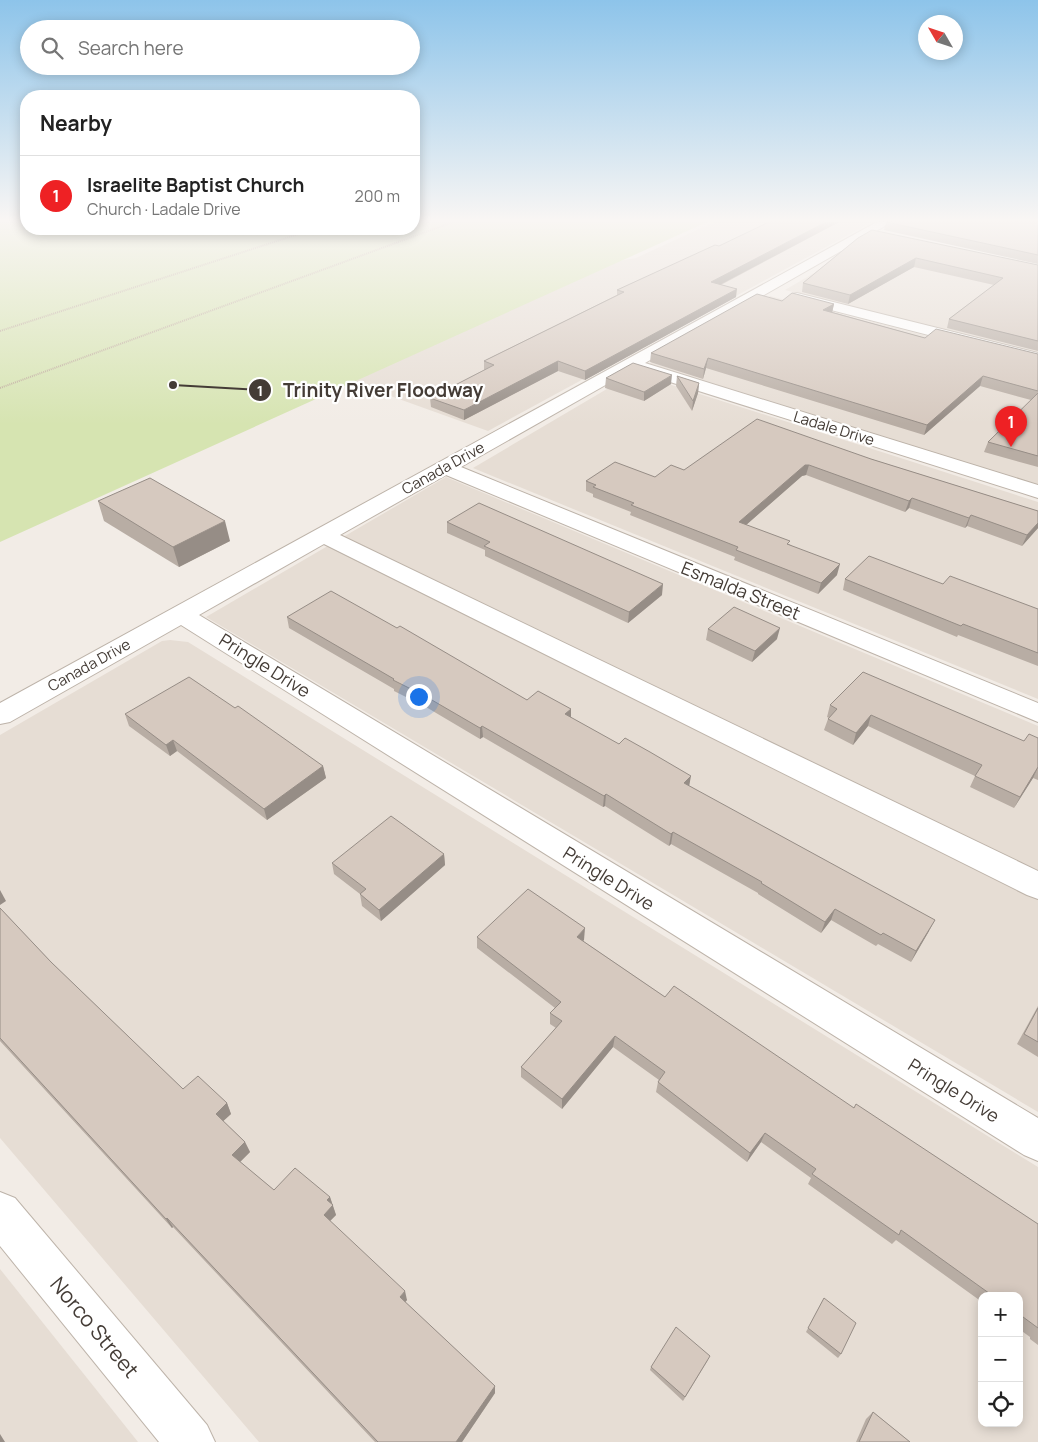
<!DOCTYPE html>
<html lang="en">
<head>
<meta charset="utf-8">
<style>
  body { margin:0; font-family:Manrope,sans-serif; background:#f6f6f6; color:#222 }
  .controls { position:absolute; right:15px; bottom:15px; display:grid; overflow:hidden; border-radius:10px; box-shadow:0 2px 12px #0003 }
  .controls button { width:45px; height:45px; display:grid; place-items:center; padding:0; border:0; border-bottom:1px solid #e0e0e0; background:#fff; color:#222; font:25px sans-serif }
  .compass { position:absolute; left:918px; top:15px; width:45px; height:45px; border-radius:50%; background:#fff; box-shadow:0 2px 12px #0003; rotate:309deg }
  .you { position:absolute; left:418px; top:696px; width:18px; height:18px; margin:-12px; border:4px solid #fff; border-radius:50%; background:#1a73e8; box-shadow:0 0 0 8px #1a73e833 }
  .badge { display:grid; place-items:center; width:32px; height:32px; border-radius:50%; background:#ee2124; color:#fff; font-size:16px; font-weight:700 }
  .pin { position:absolute; translate:-50% -41px; filter:drop-shadow(0 1px 2px #0008) }
  .pin::after { content:''; position:absolute; top:26px; width:18px; height:15px; background:inherit; clip-path:polygon(0 0,100% 0,50% 100%) }
  .list { margin:0; padding:0; list-style:none }
  h2 { display:flex; justify-content:space-between; align-items:center; height:65px; margin:0; padding:0 20px; font-size:21px }
  h2 small { font-size:16px; font-weight:400; color:#767676 }
  .list li { display:grid; grid-template-columns:32px 1fr auto; gap:15px; align-items:center; box-sizing:border-box; height:80px; padding:0 20px; border-top:1px solid #e0e0e0 }
  .list b { display:block; font-size:19px; white-space:nowrap }
  .list p { margin:0; font-size:16px; white-space:nowrap; color:#767676 }
  .list em { font-size:16px; font-style:normal; color:#767676 }
  .icon { flex:none; width:28px; height:28px; fill:none; stroke:currentColor; stroke-width:2; stroke-linecap:round; stroke-linejoin:round }
  .map { position:relative; flex:none; width:1038px; height:1442px; overflow:hidden }
  .search { position:absolute; background:#fff; box-shadow:0 2px 12px #0003; left:20px; top:20px; width:400px; height:55px; display:flex; align-items:center; gap:12px; box-sizing:border-box; padding:0 18px; border-radius:28px; color:#767676; font-size:19px }
  .panel { position:absolute; background:#fff; box-shadow:0 2px 12px #0003; left:20px; top:90px; width:400px; height:145px; border-radius:20px }
  .map>svg:first-child { display:block }
  .residential { fill:#e6ddd4; fill-rule:evenodd }
  .green { fill:#d6e4b1 }
  .lines { fill:none; stroke-linecap:round; stroke-linejoin:round }
  .minor-casing { stroke:#bdb3a9; stroke-width:2 }
  .path { stroke:#beac9b; stroke-width:2; stroke-dasharray:1 1; stroke-linecap:butt }
  .minor { fill:#fff; fill-rule:evenodd }
  .wall { fill:#b8ada4 }
  .shaded-wall { fill:#968d86 }
  .building { fill:#d6c9bf; stroke:#968d86 }
  .labels { text-anchor:middle; dominant-baseline:central; stroke-width:4.5; stroke-linejoin:round; paint-order:stroke }
  .far-street-label { font-size:15px; fill:#443c36; stroke:#fff }
  .street-label { font-size:18px; fill:#443c36; stroke:#fff }
  .near-street-label { font-size:21px; fill:#443c36; stroke:#fff }
  .leader { fill:none; stroke:#443c36; stroke-width:2 }
  .callout-dot { fill:#443c36; stroke:#fff; stroke-width:2 }
  .mark-label { font-size:15px; text-anchor:middle; font-weight:bold; fill:#fff }
  .callout-label { font-size:19px; text-anchor:middle; font-weight:bold; fill:#443c36; stroke:#fff; stroke-width:4.5; stroke-linejoin:round; paint-order:stroke }
</style>
</head>
<body>
<div class="map">
<svg width="1038" height="1442" viewBox="0 0 1038 1442">
  <rect width="100%" height="100%" fill="#f2ece6"/>
  <!-- residential -->
  <g class="residential">
    <path d="M714 222H872L488 431 346 380 595 265 636 258Z"/>
    <path d="M875 237 1038 272V354L785 290Z"/>
    <path d="M770 296 1038 364V488L645 366Z"/>
    <path d="M634 373 1038 502V699L473 468Z"/>
    <path d="M446 477 1038 726V1112L206 617Z"/>
    <path d="M170 640 188 642 1038 1167V1442H259L0 1138V735L162 641ZM982 1296H1019V1423H982Z"/>
    <path d="M0 1269 138 1442H0Z"/>
  </g>
  <!-- green -->
  <path class="green" d="M0 222H26V229H414V222H707L0 542Z"/>
  <g class="lines">
    <defs>
      <g id="minor">
        <path d="M877 222H892L645 363 1038 485V498L632 370 461 467 1038 703V722L446 475 340 535 1038 871V899L1027 895 324 544 199 615 1038 1118V1161L1024 1155 181 625 10 722 0 724V703Z"/>
        <path d="M797 293 1038 353V363L792 300 790 297 792 294Z"/>
        <path d="M0 1192 15 1198 207 1425 215 1442H159L0 1246Z"/>
      </g>
    </defs>
    <!-- minor casing -->
    <use href="#minor" class="minor-casing"/>
    <!-- path -->
    <g class="path">
      <path d="M0 331 314 229"/>
      <path d="M0 388 453 222"/>
    </g>
    <!-- minor -->
    <use href="#minor" class="minor"/>
  </g>
  <!-- wall -->
  <g class="wall">
    <path d="M839 222 721 285 736 297 585 380 558 371 464 420 431 407 430 398 484 370V361L617 295V290L719 246Z"/>
    <path d="M886 222H1038V264L884 230Z"/>
    <path d="M858 238 1038 265V351L947 328 949 319 994 285 914 267 848 304 802 292 803 283Z"/>
    <path d="M782 301 834 304 832 312 925 338 1038 354V467L984 452 988 442 1031 400 980 386 924 435 706 368 703 379 650 362 651 353Z"/>
    <path d="M677 376 699 383 698 393 692 411 676 386Z"/>
    <path d="M606 378 671 384 644 401 605 388Z"/>
    <path d="M871 459 1038 511V528L1022 546 967 526 965 528 909 508 905 512 806 475 802 476 746 525 789 544 837 575 818 594 734 560 735 557 630 515 631 512 593 497V494L586 491V481L655 477 684 470Z"/>
    <path d="M98 501 230 541 179 567 104 521Z"/>
    <path d="M447 522 662 595 628 623 485 556V550L447 533Z"/>
    <path d="M845 579 943 584 1038 609V666L958 635 957 637 843 590Z"/>
    <path d="M287 617 397 628 527 700 571 709V718L689 786 929 931 911 962 878 944 876 946 831 920 821 933 758 894V893L671 844 669 846 605 806 603 807 483 737 480 739 426 707 394 691V689L289 628Z"/>
    <path d="M708 629 777 639 752 662 706 640Z"/>
    <path d="M830 705 1024 741 1038 738V780L1033 778 1014 808 970 787 975 776 868 726 853 745 824 730 828 719 829 718 827 717Z"/>
    <path d="M235 708 323 766 326 778 267 820 177 751 170 756 129 726 125 714Z"/>
    <path d="M444 854 445 865 381 921 362 906 360 894 334 874 332 863Z"/>
    <path d="M0 908 51 962 183 1089 227 1103 231 1114 223 1121 245 1142 250 1152 240 1162 274 1190 330 1197 336 1215 330 1221 407 1300 405 1302 495 1386V1393L462 1442H375L173 1227 172 1228 0 1041Z"/>
    <path d="M477 937 584 940 583 941 665 997 854 1108 1038 1224V1345L1030 1339V1337L1019 1329V1296H982V1302L896 1240 892 1244 808 1184 811 1178 761 1142 747 1162 656 1092 658 1082 659 1080 613 1047 562 1109 521 1077V1067L556 1028 550 1024V1013L555 1008 477 948Z"/>
    <path d="M1038 1006V1057L1017 1044Z"/>
    <path d="M824 1298 841 1354 838 1358 806 1332Z"/>
    <path d="M708 1360 683 1401 650 1370 651 1367Z"/>
    <path d="M873 1412 910 1442H856L866 1419Z"/>
  </g>
  <!-- shaded-wall -->
  <g class="shaded-wall">
    <path d="M826 222H839L710 290 711 282Z"/>
    <path d="M916 258 914 267 848 304 850 295Z"/>
    <path d="M737 289 736 297 585 380V371Z"/>
    <path d="M834 304 832 313 823 310Z"/>
    <path d="M708 358 706 368 703 379 704 369Z"/>
    <path d="M558 361V371L464 420V410Z"/>
    <path d="M672 375 671 384 644 401V392Z"/>
    <path d="M983 376 980 386 924 435 927 425Z"/>
    <path d="M699 383 698 393 692 411 693 401Z"/>
    <path d="M805 465H809L806 475 802 476 737 533 739 522Z"/>
    <path d="M912 498 909 508 905 512 909 501Z"/>
    <path d="M971 515 967 526 965 528 969 518Z"/>
    <path d="M225 521 230 541 179 567 173 547Z"/>
    <path d="M1038 523V528L1022 546 1027 535Z"/>
    <path d="M840 564 837 575 818 594 821 583Z"/>
    <path d="M663 584 662 595 628 623 629 612Z"/>
    <path d="M780 628 777 639 752 662 755 651Z"/>
    <path d="M571 709V720L565 714Z"/>
    <path d="M871 715 868 726 853 745 856 733Z"/>
    <path d="M482 726 483 737 480 739V728Z"/>
    <path d="M173 740 177 751 170 756 166 745Z"/>
    <path d="M323 766 326 778 267 820 264 809Z"/>
    <path d="M1038 767 1033 778 1014 808 1020 797Z"/>
    <path d="M691 776 689 787 684 783Z"/>
    <path d="M606 794 605 806 603 807 604 796Z"/>
    <path d="M673 832 671 844 669 846 671 834Z"/>
    <path d="M444 854 445 865 381 921 379 910Z"/>
    <path d="M0 890 6 901 0 905Z"/>
    <path d="M835 909 831 920 821 933 825 922Z"/>
    <path d="M935 920 929 931 911 962 916 951Z"/>
    <path d="M585 928 584 940 576 948 577 937Z"/>
    <path d="M615 1036 613 1047 562 1109V1099Z"/>
    <path d="M227 1103 231 1114 220 1124 216 1114Z"/>
    <path d="M765 1133 761 1142 747 1162 750 1153Z"/>
    <path d="M245 1142 250 1152 237 1165 232 1155Z"/>
    <path d="M330 1197 336 1215 327 1224 324 1215 327 1200Z"/>
    <path d="M167 1218 173 1227 172 1228 166 1219Z"/>
    <path d="M405 1291 407 1300 402 1306 400 1297Z"/>
    <path d="M495 1386V1393L462 1442H456Z"/>
    <path d="M0 1434 5 1442H0Z"/>
  </g>
  <!-- building -->
  <g class="building">
    <path d="M769 222H826L711 282 737 289 585 371 558 361 464 410 430 398 494 365 484 361 624 292 617 290 715 245 719 246Z"/>
    <path d="M886 222H1038V255Z"/>
    <path d="M872 230 1038 265V341L949 319 1003 278 916 258 850 295 803 283 858 238Z"/>
    <path d="M792 293 834 304 823 310 925 338 936 329 1038 354V391L983 376 927 425 708 358 704 369 651 353 757 294 782 301Z"/>
    <path d="M633 363 672 375 644 392 606 378Z"/>
    <path d="M677 376 699 383 693 401Z"/>
    <path d="M1038 393V456L988 442Z"/>
    <path d="M757 419 871 459 1038 511V523L1027 535 971 515 969 518 912 498 909 501 809 465H805L739 522 790 541 787 544 840 564 821 583 736 550 738 547 631 505 634 503 593 487 596 485 586 481 615 462 655 477 671 465 684 470Z"/>
    <path d="M150 478 225 521 173 547 98 501Z"/>
    <path d="M479 503 663 584 629 612 484 546 490 542 447 522Z"/>
    <path d="M869 556 943 584 950 576 1038 609V653L963 624 961 626 845 579Z"/>
    <path d="M331 591 397 628 400 626 527 700 538 691 571 709 565 714 619 744 625 738 650 752 691 776 684 783 935 920 916 951 883 933 881 935 835 909 825 922 761 883 762 882 673 832 671 834 606 794 604 796 482 726 480 728 425 696 393 680 394 679 287 617Z"/>
    <path d="M734 607 780 628 755 651 708 629Z"/>
    <path d="M863 672 1024 741 1029 734 1038 738V767L1020 797 975 776 982 765 871 715 856 733 828 719 837 709 830 705Z"/>
    <path d="M189 677 235 708 238 706 323 766 264 809 173 740 166 745 125 714Z"/>
    <path d="M391 816 444 854 379 910 360 894 366 889 332 863Z"/>
    <path d="M528 889 585 928 577 937 665 997 674 986 854 1108 856 1104 1038 1224V1328L1019 1314V1296H993L901 1230 899 1235 812 1174 816 1169 765 1133 750 1153 658 1082 665 1072 615 1036 562 1099 521 1067 562 1021 550 1013 561 1002 477 937Z"/>
    <path d="M0 908 51 962 183 1089 198 1076 227 1103 216 1114 245 1142 232 1155 274 1190 295 1168 330 1197 327 1200 333 1205 324 1215 405 1291 400 1297 495 1386 456 1442H378L167 1218 166 1219 0 1038Z"/>
    <path d="M1038 1008V1042L1024 1034Z"/>
    <path d="M824 1298 856 1323 841 1354 808 1328Z"/>
    <path d="M676 1327 710 1356 685 1397 651 1367Z"/>
    <path d="M873 1412 910 1442H859Z"/>
  </g>
  <!-- sky -->
  <linearGradient id="sky" x2="0" y2="1"><stop stop-color="#8dc4ea"/><stop offset="0.52" stop-color="#f9f6f4"/><stop offset="1" stop-color="#f9f6f4" stop-opacity="0"/></linearGradient>
  <rect width="1038" height="424" fill="url(#sky)"/>
  <g class="labels">
    <!-- far-street labels -->
    <g class="far-street-label">
      <text transform="translate(834 428) rotate(17)">Ladale Drive</text>
      <text transform="translate(443 468) rotate(-29)">Canada Drive</text>
      <text transform="translate(89 665) rotate(-29)">Canada Drive</text>
    </g>
    <!-- street labels -->
    <g class="street-label">
      <text transform="translate(741 590) rotate(22)">Esmalda Street</text>
      <text transform="translate(265 665) rotate(32)">Pringle Drive</text>
      <text transform="translate(609 878) rotate(32)">Pringle Drive</text>
      <text transform="translate(954 1090) rotate(32)">Pringle Drive</text>
    </g>
    <!-- near-street labels -->
    <g class="near-street-label">
      <text transform="translate(95 1327) rotate(50)">Norco Street</text>
    </g>
  </g>
  <!-- callouts -->
  <path class="leader" d="M173 385L260 390"/>
  <g class="callout-dot">
    <circle cx="173" cy="385" r="5"/>
    <circle cx="260" cy="390" r="12"/>
  </g>
  <g class="mark-label">
    <text x="260" y="396">1</text>
  </g>
  <g class="callout-label">
    <text x="383" y="397">Trinity River Floodway</text>
  </g>
</svg>
<div class="controls">
<button>+</button>
<button>−</button>
<button><svg class="icon" aria-label="locate" viewBox="0 0 24 24"><circle cx="12" cy="12" r="6"/><path d="M12 2v4M12 18v4M2 12h4M18 12h4"/></svg></button>
</div>
<svg class="compass" viewBox="-18 -18 36 36"><path d="M0-13l5 13h-10z" fill="#e53935"/><path d="M0 13l5-13h-10z" fill="#767676"/></svg>
<div class="you"></div>
<div class="pin badge" style="left:1011px;top:447px">1</div>
<div class="search"><svg class="icon" aria-label="search" viewBox="0 0 24 24"><circle cx="10" cy="10" r="6"/><path d="M15 15l6 6"/></svg>Search here</div>
<section class="panel">
<h2>Nearby<small></small></h2>
<ul class="list">
<li><span class="badge">1</span><div><b>Israelite Baptist Church</b><p>Church · Ladale Drive</p></div><em>200 m</em></li>
</ul>
</section>
</div>
</body>
</html>
